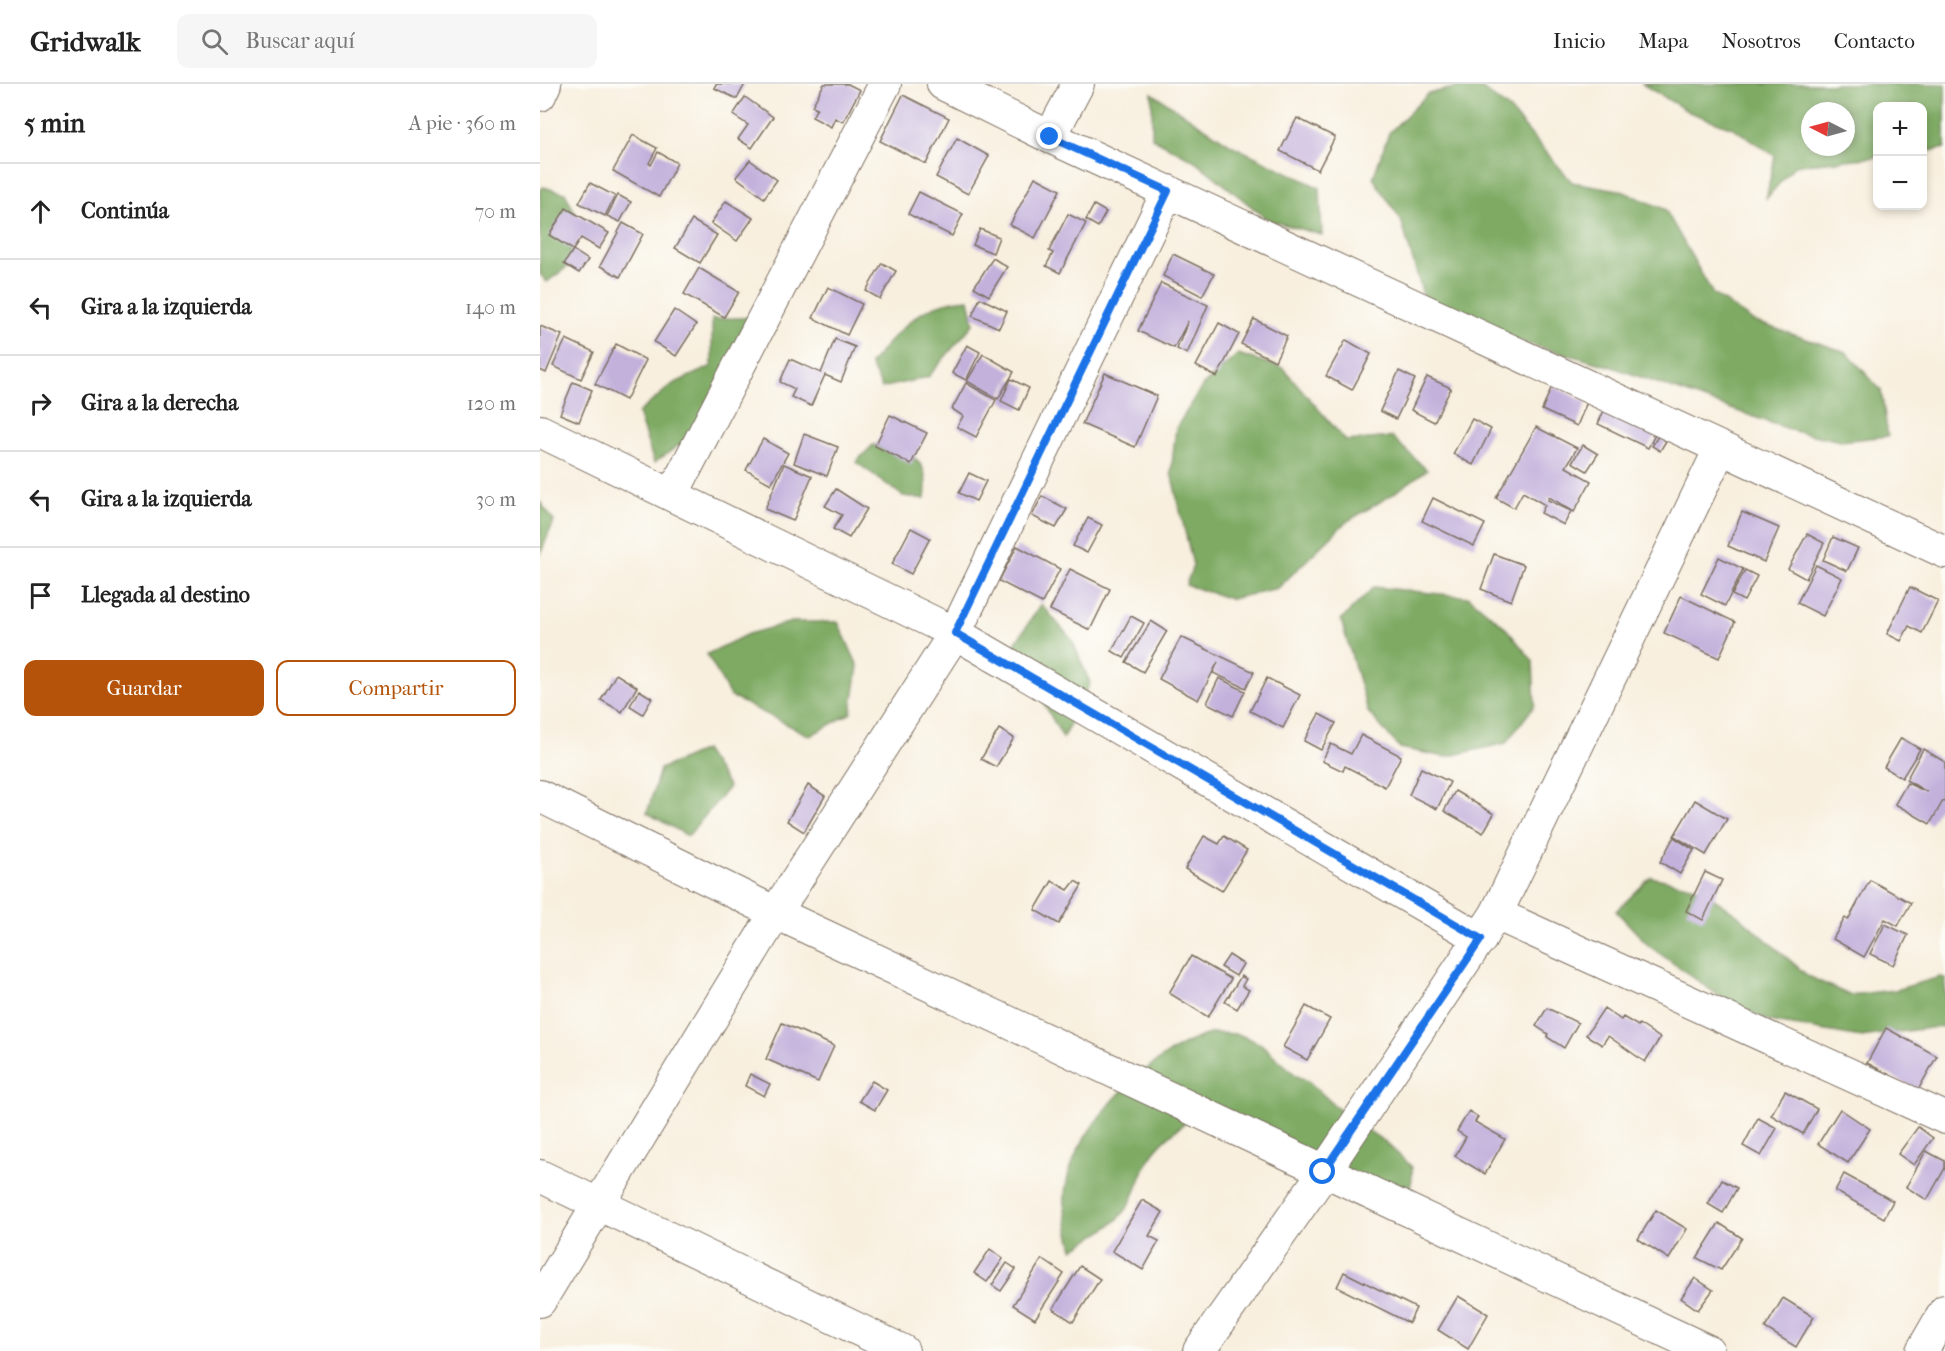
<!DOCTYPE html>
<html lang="es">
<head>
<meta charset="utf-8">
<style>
  body { margin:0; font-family:"IM FELL French Canon",serif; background:#f6f6f6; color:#222 }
  .controls { position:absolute; right:18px; top:18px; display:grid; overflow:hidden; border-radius:12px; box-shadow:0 3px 9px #0003 }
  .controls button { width:54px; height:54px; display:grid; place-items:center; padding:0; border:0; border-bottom:2px solid #e0e0e0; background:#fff; color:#222; font:30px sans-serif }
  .compass { position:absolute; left:1261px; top:18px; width:54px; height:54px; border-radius:50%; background:#fff; box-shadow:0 3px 9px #0003; rotate:276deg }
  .stop { position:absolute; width:18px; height:18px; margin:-14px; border:4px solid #1a73e8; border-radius:50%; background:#fff }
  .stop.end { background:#1a73e8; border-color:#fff; box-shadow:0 2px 6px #0008 }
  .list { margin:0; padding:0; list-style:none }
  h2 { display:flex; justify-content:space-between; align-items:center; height:78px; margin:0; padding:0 24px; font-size:26px }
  h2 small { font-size:20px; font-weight:400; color:#767676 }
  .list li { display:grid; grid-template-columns:39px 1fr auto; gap:18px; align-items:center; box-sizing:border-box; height:96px; padding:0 24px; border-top:2px solid #e0e0e0 }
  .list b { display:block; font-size:22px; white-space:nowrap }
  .list em { font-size:20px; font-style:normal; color:#767676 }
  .actions { display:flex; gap:12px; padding:18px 24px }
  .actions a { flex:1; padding:14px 0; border:2px solid #b45309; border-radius:12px; text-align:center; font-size:21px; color:#b45309 }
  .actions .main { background:#b45309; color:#fff }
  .icon { flex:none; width:33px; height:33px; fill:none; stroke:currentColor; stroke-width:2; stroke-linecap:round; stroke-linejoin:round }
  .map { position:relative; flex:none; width:1405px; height:1267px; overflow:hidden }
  header { display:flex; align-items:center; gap:36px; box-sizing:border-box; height:84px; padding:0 30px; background:#fff; border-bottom:2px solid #e0e0e0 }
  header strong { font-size:28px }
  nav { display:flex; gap:33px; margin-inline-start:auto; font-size:21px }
  .search { width:420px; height:54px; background:#f6f6f6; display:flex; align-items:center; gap:15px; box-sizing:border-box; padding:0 21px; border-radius:12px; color:#767676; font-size:22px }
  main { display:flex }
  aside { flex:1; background:#fff }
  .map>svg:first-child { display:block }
  .forest { fill:#7eaa63; stroke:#5c6a40; stroke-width:1.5; fill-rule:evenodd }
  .building { fill:#c3b1dc }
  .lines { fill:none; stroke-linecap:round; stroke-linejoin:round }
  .minor-casing { stroke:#7d6f61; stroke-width:34 }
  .minor { stroke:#fff; stroke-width:32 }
  .route { stroke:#1a73e8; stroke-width:8 }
</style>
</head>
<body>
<header>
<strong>Gridwalk</strong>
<div class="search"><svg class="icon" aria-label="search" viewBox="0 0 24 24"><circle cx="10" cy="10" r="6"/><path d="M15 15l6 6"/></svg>Buscar aquí</div>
<nav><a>Inicio</a><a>Mapa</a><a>Nosotros</a><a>Contacto</a></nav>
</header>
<main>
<aside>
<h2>5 min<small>A pie · 360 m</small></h2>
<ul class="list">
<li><svg class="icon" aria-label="ahead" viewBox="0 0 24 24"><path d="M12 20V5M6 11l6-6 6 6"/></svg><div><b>Continúa</b></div><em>70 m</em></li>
<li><svg class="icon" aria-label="left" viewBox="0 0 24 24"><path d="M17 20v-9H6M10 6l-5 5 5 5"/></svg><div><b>Gira a la izquierda</b></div><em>140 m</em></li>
<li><svg class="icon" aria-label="right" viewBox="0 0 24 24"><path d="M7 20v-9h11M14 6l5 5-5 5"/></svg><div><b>Gira a la derecha</b></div><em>120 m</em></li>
<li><svg class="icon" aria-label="left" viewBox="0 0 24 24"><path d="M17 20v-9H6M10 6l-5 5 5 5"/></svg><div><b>Gira a la izquierda</b></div><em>30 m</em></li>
<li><svg class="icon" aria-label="arrive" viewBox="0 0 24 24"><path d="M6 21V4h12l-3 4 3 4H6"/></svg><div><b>Llegada al destino</b></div></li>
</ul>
<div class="actions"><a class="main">Guardar</a><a>Compartir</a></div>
</aside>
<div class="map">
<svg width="1405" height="1267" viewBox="0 0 1405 1267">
  <rect width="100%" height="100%" fill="#fdfcf7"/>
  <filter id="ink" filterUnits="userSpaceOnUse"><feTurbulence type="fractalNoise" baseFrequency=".0167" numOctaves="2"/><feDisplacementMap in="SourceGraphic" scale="12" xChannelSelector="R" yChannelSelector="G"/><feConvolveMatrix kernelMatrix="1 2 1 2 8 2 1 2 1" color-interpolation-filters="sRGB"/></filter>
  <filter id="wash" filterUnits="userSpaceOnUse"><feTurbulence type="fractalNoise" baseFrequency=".008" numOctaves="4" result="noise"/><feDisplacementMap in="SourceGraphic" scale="24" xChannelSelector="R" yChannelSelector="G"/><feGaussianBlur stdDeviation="1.35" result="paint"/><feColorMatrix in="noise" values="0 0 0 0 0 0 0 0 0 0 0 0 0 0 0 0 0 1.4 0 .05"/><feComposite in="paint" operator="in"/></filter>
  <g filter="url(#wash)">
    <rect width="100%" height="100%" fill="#f8efde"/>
    <!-- forest -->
    <g class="forest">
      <path d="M930 0H936L970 26 1032 98 1079 106 1125 125 1173 210 1213 237 1306 268 1341 306 1348 352 1301 357 1254 347 1069 282 931 244 888 228 861 136 833 94 849 49 888 10Z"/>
      <path d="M1102 0H1405V64L1383 68 1382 22H1338L1337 73 1255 81 1226 115 1235 72 1193 44 1149 28ZM1270 27H1306V63H1270Z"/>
      <path d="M612 9 691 61 780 104 782 151 728 136 655 77 612 54Z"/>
      <path d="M3 103 25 109 37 133 34 159 27 183 7 198 0 190V107Z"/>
      <path d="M429 215 434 239 388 293 342 304 330 280C361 245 379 218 429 215Z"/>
      <path d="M218 233 153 351 114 379 98 329 133 300 172 282V235Z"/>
      <path d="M698 270 743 284 806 357 852 353 887 386 850 412 806 438 738 504 691 515 646 501 653 481 631 389 636 344 663 301Z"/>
      <path d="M355 360C382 377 389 384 385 415L363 412 316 378 333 361Z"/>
      <path d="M0 418 14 437 0 471Z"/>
      <path d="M834 503 929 513 964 542 993 577 995 621 966 659 905 673 860 664 828 628 801 536Z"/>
      <path d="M501 520 532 556 550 599 523 654 473 563Z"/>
      <path d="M252 538H298L318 582 311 629 270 652 190 612 167 570 208 550Z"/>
      <path d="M164 666 189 703 148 752 107 729 120 685Z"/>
      <path d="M1111 793 1156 803 1197 830 1268 892 1309 911 1355 906 1400 893 1405 894V942L1321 953 1229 937 1185 916 1109 862 1076 827Z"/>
      <path d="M673 949 698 950 721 960 757 992 768 997 804 1030 845 1058 872 1083C874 1102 867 1113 853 1126L816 1122 792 1106 653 1032C637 1046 616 1060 607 1079 599 1095 596 1111 586 1126 573 1143 551 1154 533 1165 528 1145 522 1123 526 1102 535 1041 614 964 673 949Z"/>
    </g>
    <g id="blocks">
      <!-- building -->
      <g class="building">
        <path d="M176 0H205L197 15 174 4Z"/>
        <path d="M284 0H308L320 6 303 38 295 34 291 43 272 33 277 24 272 22Z"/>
        <path d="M363 11 409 34 386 80 340 57Z"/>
        <path d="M205 13 233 33 212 64 198 55 208 41 193 31Z"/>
        <path d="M757 34 795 53 778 86 740 67Z"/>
        <path d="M93 51 117 64 109 79 111 81 118 68 137 79 119 113 73 87Z"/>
        <path d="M417 54 449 72 428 110 396 93Z"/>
        <path d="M210 76 237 96 224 114 196 93Z"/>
        <path d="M495 93 520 106 495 154 470 141Z"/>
        <path d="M50 99 75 112 65 132 39 119Z"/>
        <path d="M379 108 423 130 412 152 368 130Z"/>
        <path d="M78 111 91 118 80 138 67 132Z"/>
        <path d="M186 117 213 134 197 157 171 139Z"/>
        <path d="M554 121 566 128 558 143 546 136Z"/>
        <path d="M26 124 69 149 59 165 41 154 33 166 9 151Z"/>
        <path d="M528 130 546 139 520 189 506 182 513 169 509 167Z"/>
        <path d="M152 136 177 151 160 179 135 164Z"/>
        <path d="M83 139 103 150 80 193 60 182Z"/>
        <path d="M440 145 459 153 453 169 433 161Z"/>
        <path d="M33 166 48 176 39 189 24 180Z"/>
        <path d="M633 170 674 190 662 212 623 192Z"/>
        <path d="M453 174 467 183 449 212 434 203Z"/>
        <path d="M342 179 356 187 340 215 326 207Z"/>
        <path d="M159 184 199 208 184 233 144 210Z"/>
        <path d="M621 199 668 221 647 270 637 265 648 237 634 264 598 247Z"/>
        <path d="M288 203 322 220 307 251 273 234Z"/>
        <path d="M440 214 467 227 459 244 432 232Z"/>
        <path d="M134 226 156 241 136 272 114 258Z"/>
        <path d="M714 235 747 252 735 277 701 260Z"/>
        <path d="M679 239 699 250 677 293 656 282Z"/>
        <path d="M0 242 22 251 6 289 0 286Z"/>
        <path d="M26 255 54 268 41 295 13 282Z"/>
        <path d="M295 255 315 263 301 298 285 291 271 322 251 313 255 305 240 298 250 275 281 289Z"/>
        <path d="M806 256 831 270 812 306 786 292Z"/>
        <path d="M76 260 106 276 86 316 55 300Z"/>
        <path d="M427 261 440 268 426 296 412 289Z"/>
        <path d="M443 270 474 288 458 315 427 297Z"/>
        <path d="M859 287 875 295 856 335 840 327Z"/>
        <path d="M565 289 617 312 595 363 542 340Z"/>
        <path d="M887 293 911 304 894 338 871 326Z"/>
        <path d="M471 295 489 304 479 326 461 317Z"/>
        <path d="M33 298 52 306 39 338 20 330Z"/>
        <path d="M426 299 456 316 436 353 417 343 423 332 412 325Z"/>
        <path d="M1012 302 1047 318 1037 342 1002 326Z"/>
        <path d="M1066 322 1117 347 1108 364 1058 340Z"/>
        <path d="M350 331 387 349 371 380 335 362Z"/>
        <path d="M932 335 951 345 933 381 913 370Z"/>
        <path d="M996 343 1037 364 1026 383 1051 397 1034 428 1009 413 1008 416 1031 427 1024 441 1001 429 1005 421 983 408 974 424 956 414Z"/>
        <path d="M264 350 298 363 287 392 254 379Z"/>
        <path d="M1118 352 1126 357 1120 367 1112 362Z"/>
        <path d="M223 355 248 369 231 400 206 386Z"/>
        <path d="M1043 361 1058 370 1047 387 1032 378Z"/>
        <path d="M244 380 272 392 253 437 225 425Z"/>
        <path d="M429 389 446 397 436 417 419 409Z"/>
        <path d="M296 405 327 425 309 454 293 445 302 431 285 422Z"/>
        <path d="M502 412 527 425 516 444 492 432Z"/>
        <path d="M893 414 945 440 934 462 882 437Z"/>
        <path d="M1202 428 1239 444 1224 478 1188 462Z"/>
        <path d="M548 434 562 441 547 469 533 462Z"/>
        <path d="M371 444 390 454 371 490 352 480Z"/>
        <path d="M1267 450 1284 459 1266 495 1248 485Z"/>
        <path d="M1293 453 1318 464 1307 487 1283 476Z"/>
        <path d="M477 462 520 485 502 519 459 497Z"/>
        <path d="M954 470 984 481 971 517 941 505Z"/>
        <path d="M1179 473 1203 485 1185 522 1161 510Z"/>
        <path d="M1276 481 1302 494 1283 532 1257 519Z"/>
        <path d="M530 485 570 505 550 546 510 526Z"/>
        <path d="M1205 486 1217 492 1204 517 1192 511Z"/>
        <path d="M1370 503 1398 517 1382 549 1369 542 1361 557 1347 550Z"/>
        <path d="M1141 512 1195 538 1179 574 1124 549Z"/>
        <path d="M591 532 604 539 584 574 572 567Z"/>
        <path d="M611 537 627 547 603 588 586 578Z"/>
        <path d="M641 553 714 588 706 604 673 589 678 578 658 616 619 595Z"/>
        <path d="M76 590 97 603 82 628 61 616Z"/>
        <path d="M679 594 705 607 693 632 667 619Z"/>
        <path d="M727 594 760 611 743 644 710 627Z"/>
        <path d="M99 606 112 614 103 630 90 622Z"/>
        <path d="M779 630 796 639 781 666 764 657Z"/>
        <path d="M459 645 474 654 456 683 441 675Z"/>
        <path d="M821 651 861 672 845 703 805 682 803 687 782 677 791 660 811 670Z"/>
        <path d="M1361 654 1380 665 1362 694 1344 683Z"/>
        <path d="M1383 665 1405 678V718L1403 717 1390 740 1355 720 1367 699 1387 708 1366 696Z"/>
        <path d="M881 684 910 698 897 725 869 711Z"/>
        <path d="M268 701 285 712 264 748 247 737Z"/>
        <path d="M915 707 954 730 943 749 904 727Z"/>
        <path d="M1155 716 1187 735 1166 771 1134 752Z"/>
        <path d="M664 752 679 760 684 752 707 766 682 807 645 785Z"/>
        <path d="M1134 753 1154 766 1140 790 1120 778Z"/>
        <path d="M1165 788 1182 796 1163 836 1146 827Z"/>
        <path d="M1330 796 1371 819 1358 842 1345 835 1324 873 1293 855 1305 834 1308 836Z"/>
        <path d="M512 797 528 806 535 797 542 801 519 840 495 826Z"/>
        <path d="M1345 840 1368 851 1353 881 1330 870Z"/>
        <path d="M689 871 703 880 696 892 681 883Z"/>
        <path d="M651 872 691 895 668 933 629 909Z"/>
        <path d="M701 892 706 895 702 902 709 906 697 925 685 918Z"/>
        <path d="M766 922 790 935 767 976 743 963Z"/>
        <path d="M1007 924 1038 939 1024 964 1007 953 1008 950 996 942Z"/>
        <path d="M1064 924 1081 936 1083 933 1098 942 1099 940 1120 954 1105 978 1068 952 1062 961 1046 951Z"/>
        <path d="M242 939 294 962 278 998 226 975Z"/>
        <path d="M1346 944 1397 972 1378 1006 1327 979Z"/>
        <path d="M210 990 230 1000 224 1012 205 1002Z"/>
        <path d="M332 997 347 1006 335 1026 319 1017Z"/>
        <path d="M1245 1007 1277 1025 1263 1050 1231 1031Z"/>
        <path d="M1300 1025 1330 1045 1308 1079 1278 1060Z"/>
        <path d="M929 1027 938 1033 935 1038 965 1055 945 1090 915 1072 926 1053 917 1047Z"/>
        <path d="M1218 1034 1237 1044 1221 1072 1203 1062Z"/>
        <path d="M1378 1043 1393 1054 1374 1081 1358 1070Z"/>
        <path d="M1386 1067 1405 1077V1084L1387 1116 1366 1103Z"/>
        <path d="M1304 1090 1353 1117 1344 1134 1295 1107Z"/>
        <path d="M1182 1096 1197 1104 1183 1129 1168 1120Z"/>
        <path d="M602 1116 623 1128 609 1152 619 1157 603 1186 572 1167Z"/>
        <path d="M1116 1126 1147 1145 1129 1175 1098 1155Z"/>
        <path d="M1179 1139 1202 1154 1181 1186 1157 1174Z"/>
        <path d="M450 1165 463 1175 447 1198 434 1189Z"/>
        <path d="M502 1175 524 1190 495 1235 473 1221Z"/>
        <path d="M467 1179 476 1185 461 1207 452 1201Z"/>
        <path d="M540 1182 560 1195 533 1238 513 1225Z"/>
        <path d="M804 1188 876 1224 869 1239 797 1203Z"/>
        <path d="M1155 1194 1173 1206 1158 1226 1141 1214Z"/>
        <path d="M918 1212 948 1230 928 1265 898 1246Z"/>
        <path d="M1243 1214 1274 1233 1256 1263 1225 1244Z"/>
      </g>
    </g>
  </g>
  <g filter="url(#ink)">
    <use href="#blocks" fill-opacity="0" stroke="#7d6f61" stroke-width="1.5"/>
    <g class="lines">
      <defs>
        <g id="minor">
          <path d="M403 0 510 53 1405 468"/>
          <path d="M0 11 5 0"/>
          <path d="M510 53 538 0"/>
          <path d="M0 347 415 549 941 855"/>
          <path d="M132 411 345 0"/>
          <path d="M0 712 236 829 1168 1267"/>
          <path d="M956 830 1405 1034"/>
          <path d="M0 1092 363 1267"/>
          <path d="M0 1217 243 817 415 549 628 107"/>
          <path d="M659 1267 784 1088 956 830 1180 365"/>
          <path d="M1382 1267 1405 1227"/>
        </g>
      </defs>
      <!-- minor casing -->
      <use href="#minor" class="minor-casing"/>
      <!-- minor -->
      <use href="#minor" class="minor"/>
    </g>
  </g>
  <g class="lines" filter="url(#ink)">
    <!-- route -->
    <path class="route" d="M510 53 628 107 415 549 941 855 783 1088"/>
  </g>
</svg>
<div class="controls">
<button>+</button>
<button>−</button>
</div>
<svg class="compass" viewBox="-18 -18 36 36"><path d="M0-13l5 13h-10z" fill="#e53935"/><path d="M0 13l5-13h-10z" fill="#767676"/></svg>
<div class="stop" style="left:783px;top:1088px"></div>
<div class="stop end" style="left:510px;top:53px"></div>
</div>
</main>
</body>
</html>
